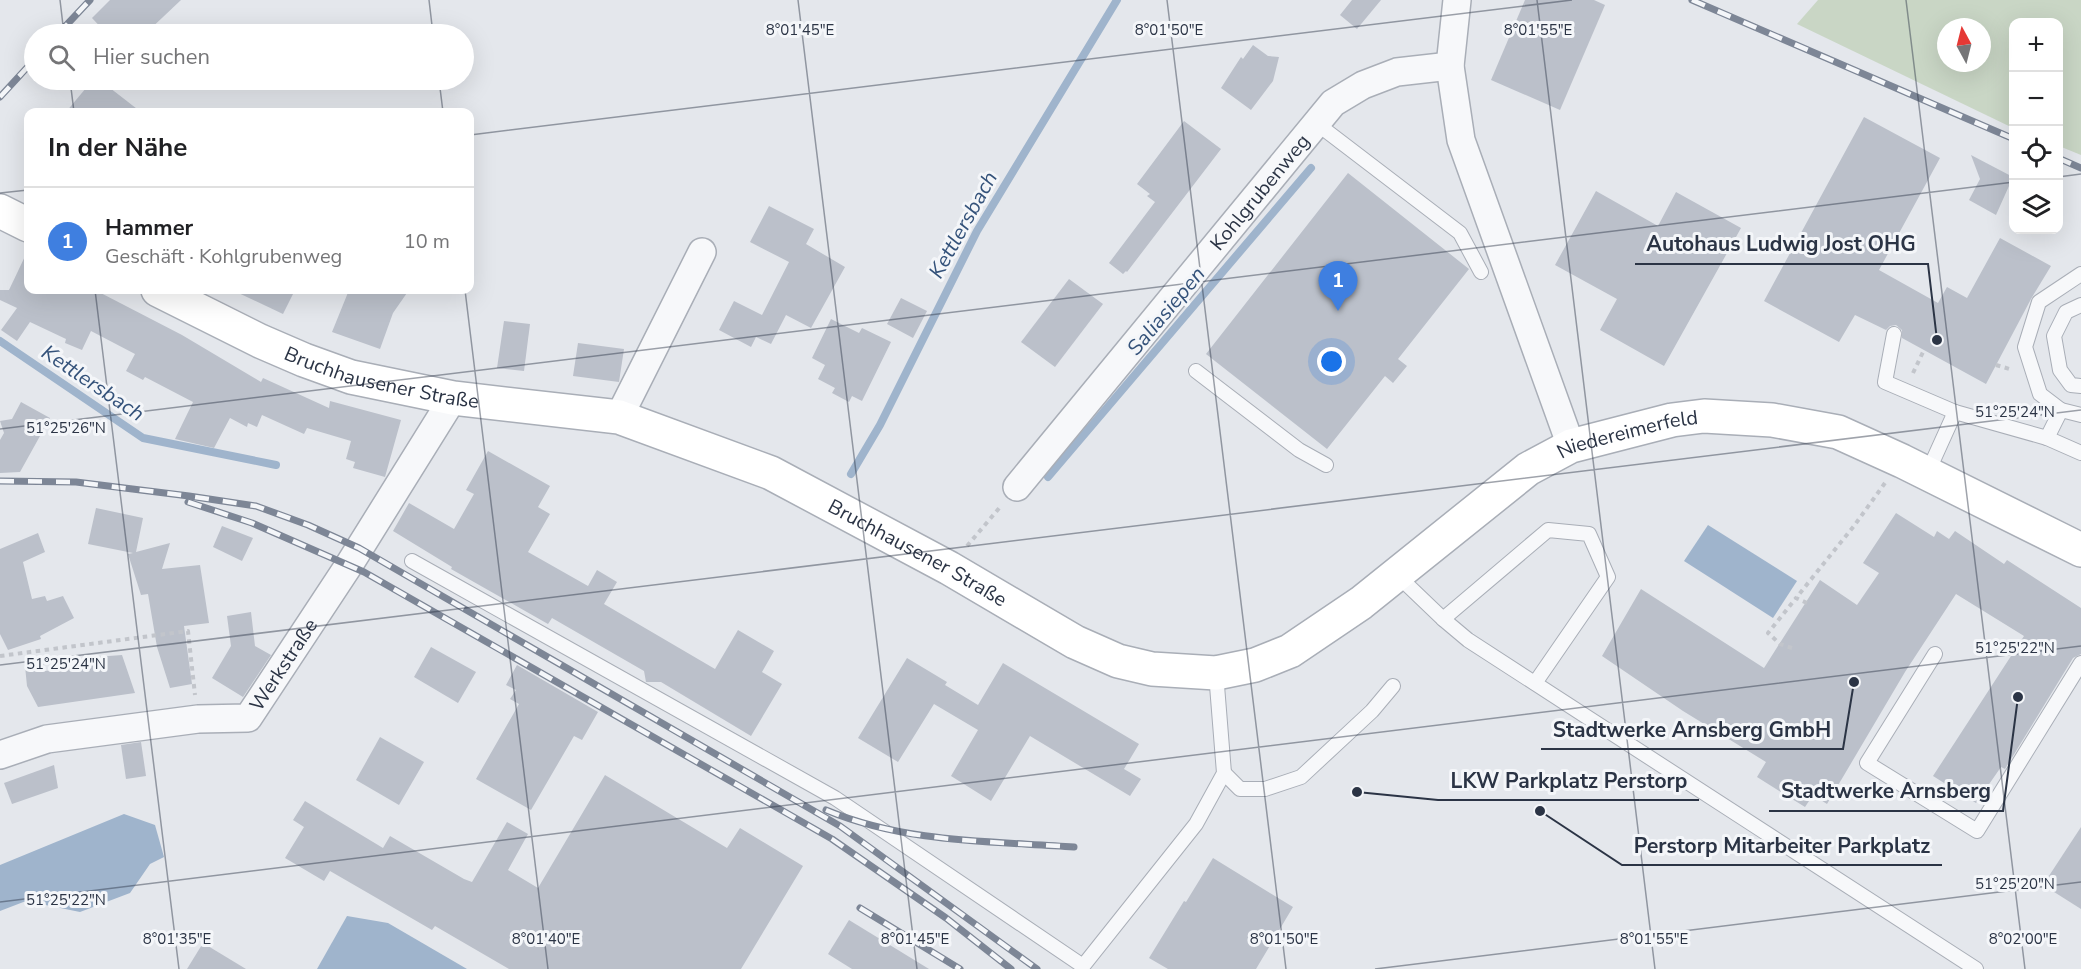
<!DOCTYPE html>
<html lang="de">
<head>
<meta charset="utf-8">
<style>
  body { margin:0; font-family:"Nunito Sans",sans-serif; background:#f6f6f6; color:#202124 }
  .controls { position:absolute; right:18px; top:18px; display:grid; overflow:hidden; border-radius:12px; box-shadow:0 6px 24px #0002 }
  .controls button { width:54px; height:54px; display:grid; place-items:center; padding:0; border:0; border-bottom:2px solid #e0e0e0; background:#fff; color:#202124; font:30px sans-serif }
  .compass { position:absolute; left:1937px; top:18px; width:54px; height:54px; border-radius:50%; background:#fff; box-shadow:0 6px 24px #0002; rotate:353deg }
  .you { position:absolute; left:1332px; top:362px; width:21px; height:21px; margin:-15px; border:4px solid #fff; border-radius:50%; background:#1a73e8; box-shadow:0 0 0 9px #1a73e833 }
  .badge { display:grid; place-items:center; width:39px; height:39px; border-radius:50%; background:#d1495b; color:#fff; font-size:20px; font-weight:700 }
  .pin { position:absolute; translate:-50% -50px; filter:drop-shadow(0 2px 3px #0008) }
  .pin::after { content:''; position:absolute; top:32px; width:21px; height:18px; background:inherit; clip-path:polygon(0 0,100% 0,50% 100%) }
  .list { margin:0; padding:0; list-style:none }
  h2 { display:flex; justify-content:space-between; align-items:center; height:78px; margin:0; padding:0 24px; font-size:26px }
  h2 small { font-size:20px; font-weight:400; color:#757577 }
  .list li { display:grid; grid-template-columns:39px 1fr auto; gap:18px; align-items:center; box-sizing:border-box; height:108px; padding:0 24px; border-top:2px solid #e0e0e0 }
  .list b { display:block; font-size:22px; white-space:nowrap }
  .list p { margin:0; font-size:20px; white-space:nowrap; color:#757577 }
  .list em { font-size:20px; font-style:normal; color:#757577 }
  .icon { flex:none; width:33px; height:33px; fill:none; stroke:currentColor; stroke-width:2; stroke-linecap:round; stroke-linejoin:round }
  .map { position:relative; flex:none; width:2081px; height:969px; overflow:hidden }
  .search { position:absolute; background:#fff; box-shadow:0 6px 24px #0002; left:24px; top:24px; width:450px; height:66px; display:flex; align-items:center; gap:15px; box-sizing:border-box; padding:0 21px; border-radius:33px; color:#757577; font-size:22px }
  .panel { position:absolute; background:#fff; box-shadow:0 6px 24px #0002; left:24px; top:108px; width:450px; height:186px; border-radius:12px }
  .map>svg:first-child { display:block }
  .green { fill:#c9d6c5; fill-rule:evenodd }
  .water { fill:#9fb4cc }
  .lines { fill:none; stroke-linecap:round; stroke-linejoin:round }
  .stream { stroke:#9fb4cc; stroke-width:8 }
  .building { fill:#bbc0ca }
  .lane-casing { stroke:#a9aeb7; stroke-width:16 }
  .street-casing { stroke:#a9aeb7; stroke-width:30 }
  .secondary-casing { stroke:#a9aeb7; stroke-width:36 }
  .path { stroke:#c2c5cb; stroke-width:4; stroke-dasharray:4.5 4.5; stroke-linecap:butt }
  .lane { stroke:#f7f8fa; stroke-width:14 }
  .street { stroke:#f7f8fa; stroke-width:27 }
  .secondary { stroke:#fff; stroke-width:33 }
  .rail-casing { stroke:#7d8696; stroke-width:7 }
  .rail { stroke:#f4f6f9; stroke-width:4.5; stroke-dasharray:14; stroke-linecap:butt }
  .ticks { fill:none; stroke:#2b3445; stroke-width:1.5; stroke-opacity:0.45 }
  .labels { text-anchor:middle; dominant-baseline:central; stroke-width:6; stroke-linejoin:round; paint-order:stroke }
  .street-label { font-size:20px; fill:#2b3445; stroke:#f4f6f9 }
  .water-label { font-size:21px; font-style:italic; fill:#34527a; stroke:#f4f6f9 }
  .ticks-label { font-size:15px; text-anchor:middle; fill:#2b3445; stroke:#f4f6f9; stroke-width:6; stroke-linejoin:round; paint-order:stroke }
  .leader { fill:none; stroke:#2b3445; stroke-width:2 }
  .callout-dot { fill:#2b3445; stroke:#f4f6f9; stroke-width:2 }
  .callout-label { font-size:21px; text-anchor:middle; font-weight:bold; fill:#2b3445; stroke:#f4f6f9; stroke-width:6; stroke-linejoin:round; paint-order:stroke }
</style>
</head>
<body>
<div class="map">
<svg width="2081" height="969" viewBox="0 0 2081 969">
  <rect width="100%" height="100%" fill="#e4e7ec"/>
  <!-- green -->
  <path class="green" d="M1818 0H2081V155L2059 146 2058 22H2014L2013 128 1797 24ZM1946 27H1982V63H1946Z"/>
  <!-- water -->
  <g class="water">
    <path d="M1708 525 1797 581 1773 618 1684 561Z"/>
    <path d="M124 814 155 825 164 857 150 864 130 893 80 912 26 901 0 911V865Z"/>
    <path d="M347 916 388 923 467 969H317Z"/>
  </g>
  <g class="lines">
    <!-- stream -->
    <g class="stream">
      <path d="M0 341 143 438 276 465"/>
      <path d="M851 474 880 425 977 231 1117 0"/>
      <path d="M1048 477 1311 168"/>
    </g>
  </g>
  <!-- building -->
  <g class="building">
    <path d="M110 0H181L145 34H107L92 18Z"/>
    <path d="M1352 0H1381L1357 29 1340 15Z"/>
    <path d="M1525 0H1594L1605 5 1560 110 1491 80Z"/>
    <path d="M1253 45 1268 56 1279 57 1273 81 1251 110 1221 88 1241 57 1243 59Z"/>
    <path d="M101 81 141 112H66L91 82Z"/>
    <path d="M1864 117 1940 158 1879 270 1938 303 1947 287 1967 298 2000 238 2051 266 2031 299 1986 384 1902 338V330L1896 325 1890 326 1886 330 1855 315 1839 342 1764 301Z"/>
    <path d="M1184 121 1221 149 1127 272 1126 271 1123 274 1109 263 1155 202 1147 196 1150 194 1137 184Z"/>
    <path d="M1971 155 2013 177 1996 215 1969 200 1980 179Z"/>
    <path d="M1348 173 1469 269 1398 359 1407 366 1393 383 1385 376 1327 449 1206 354Z"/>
    <path d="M1596 191 1658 226 1676 192 1741 228 1664 366 1600 330 1617 299 1555 265Z"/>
    <path d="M769 206 814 229 806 244 845 267 811 328 786 315 771 344 756 337 751 347 719 330 734 301 762 315 789 262 750 242Z"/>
    <path d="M28 250V290H95L182 335 261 382 263 378 329 408 330 401 401 420 385 477 353 468 355 462 346 459 351 441 307 428 304 434 262 415 257 427 248 423 247 427 230 418 214 448 175 439 193 402 145 377 143 380 126 371 135 354 91 331 82 350 65 343 66 339 30 322 17 341 1 330 17 308 0 300V290H9Z"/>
    <path d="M1069 279 1103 304 1055 367 1021 342Z"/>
    <path d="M232 290H295L283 314Z"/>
    <path d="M349 290H409L393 313 380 349 332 332Z"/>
    <path d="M901 298 927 311 913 338 887 324Z"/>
    <path d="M831 319 859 333 862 328 891 342 862 401 852 396 849 402 832 393 835 388 818 379 825 365 812 358Z"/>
    <path d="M504 321 530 324 524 371 497 368Z"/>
    <path d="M578 343 624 349 619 382 573 376Z"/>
    <path d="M21 402 50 418 20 472 0 473V440L4 433 0 421 12 419Z"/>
    <path d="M488 451 550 486 538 507 550 514 528 552 588 586 597 570 617 582 604 604 715 669 738 630 774 651 762 672 782 684 751 736 661 682H646L644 671 552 618 548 624 451 569 452 567 393 531 409 503 454 529 474 494 466 490Z"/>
    <path d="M96 508 143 518 136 552 170 543 162 569 200 565 209 623 184 626 192 684 170 688 157 647 148 594 141 595 128 554 133 553 88 544Z"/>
    <path d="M1896 513 1934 537 1937 531 1949 539 1955 531 2004 564 2007 560 2081 608V654L2073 658 2005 769 2001 767 1976 803 1933 776 2024 636 1956 594 1905 672 1827 804 1813 795 1805 807 1757 777 1766 762 1683 711 1602 656 1641 589 1764 668 1820 580 1857 605 1879 573 1863 563Z"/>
    <path d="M222 526 253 538 242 561 213 547Z"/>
    <path d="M38 533 45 552 23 562 32 599 45 596 47 601 63 596 74 618 40 636 41 639 8 650 0 634V549Z"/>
    <path d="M251 612 255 646 271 655 243 697 212 678 231 646 227 616Z"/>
    <path d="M431 647 476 672 458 703 414 677Z"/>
    <path d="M122 655 135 693 38 707 27 686 25 666 44 663 45 671 97 664 96 657Z"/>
    <path d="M907 658 947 682 945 685 978 705 1003 663 1139 744 1124 769 1141 779 1130 796 1030 736 991 801 951 776 978 730 934 704 898 762 858 738Z"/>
    <path d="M517 665 598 712 582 740 574 736 531 810 476 779 519 704 510 699 516 690 506 685Z"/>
    <path d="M380 737 424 762 399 805 356 780Z"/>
    <path d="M141 742 146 776 126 779 121 745Z"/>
    <path d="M54 765 58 788 12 804 4 783Z"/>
    <path d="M605 775 727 848 740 828 803 866 741 969H509L435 926 432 930 330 871 324 881 285 858 304 827 293 820 305 801 383 848 390 836 464 879 472 882 507 822 528 834 508 870 538 888Z"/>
    <path d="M2081 827V909L2043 885Z"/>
    <path d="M1213 858 1293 907 1256 969H1168L1149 958 1184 901 1186 902Z"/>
    <path d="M849 920 929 969H852L828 954Z"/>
    <path d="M203 943 246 969H187Z"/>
  </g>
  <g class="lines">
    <defs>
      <g id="lane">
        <path d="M1316 123 1460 233 1481 272"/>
        <path d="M2081 305 2066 312 2054 336 2060 370 2071 385 2081 386"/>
        <path d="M1894 334 1885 382 1955 412 1927 474"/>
        <path d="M1196 371 1299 450 1326 465"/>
        <path d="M2061 410 2081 415"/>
        <path d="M1955 412 2047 438 2081 453"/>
        <path d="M2047 438 2061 410 2040 394 2025 347 2039 302 2081 274"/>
        <path d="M412 561 835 798 1083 966 1196 824 1224 773 1216 673"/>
        <path d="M1396 574 1443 619 1468 640 1976 969"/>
        <path d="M1443 619 1548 530 1589 534 1608 577 1535 683"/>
        <path d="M1935 654 1867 763 1977 831 2081 663"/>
        <path d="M1224 773 1240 789H1265L1301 777 1372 711 1393 686"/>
      </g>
      <g id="street">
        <path d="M1457 0 1450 66 1461 140 1571 446"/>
        <path d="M619 417 702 252"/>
        <path id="s1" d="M1017 487 1333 103 1363 85 1397 72 1450 66"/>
        <path id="s2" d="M0 755 47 739 198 719 248 718 349 565 453 398"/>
      </g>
      <g id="secondary">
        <path d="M0 211 28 225"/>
        <path id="s3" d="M158 290 260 341 304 360 351 377 453 398 619 417 771 473 949 568 1075 642 1118 661 1152 669 1216 673 1255 665 1290 651 1361 603 1528 469 1571 446 1672 420 1704 416 1772 420 1838 432 1902 461 2081 550"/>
      </g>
    </defs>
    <!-- lane casing -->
    <use href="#lane" class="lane-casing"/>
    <!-- street casing -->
    <use href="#street" class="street-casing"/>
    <!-- secondary casing -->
    <use href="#secondary" class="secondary-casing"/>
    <!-- path -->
    <g class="path">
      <path d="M1996 365 2013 370"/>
      <path d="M1913 373 1924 350"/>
      <path d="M967 546 1001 506"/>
      <path d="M1807 603 1796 598 1854 526 1885 483"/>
      <path d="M1792 648 1780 644 1768 633 1796 598"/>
      <path d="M0 656 188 631 195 695"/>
    </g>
    <!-- lane -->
    <use href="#lane" class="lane"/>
    <!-- street -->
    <use href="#street" class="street"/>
    <!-- secondary -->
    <use href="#secondary" class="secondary"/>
    <defs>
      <g id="rail">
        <path d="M1692 0 2014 139"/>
        <path d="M58 34 90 0"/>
        <path d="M0 97 34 60"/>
        <path d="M2058 158 2081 168"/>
        <path d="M0 481 76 482 189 496 256 506 308 525 359 548 840 826 1037 969"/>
        <path d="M188 502 252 523 364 572 832 839 946 918 1011 969"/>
        <path d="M826 810C905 843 990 841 1074 847"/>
        <path d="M860 908 960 969"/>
      </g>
    </defs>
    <!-- rail casing -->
    <use href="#rail" class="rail-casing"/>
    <!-- rail -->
    <use href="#rail" class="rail"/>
  </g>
  <!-- ticks -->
  <path class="ticks" d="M60 0 64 34M429 0 433 34M798 0 917 969M1167 0 1286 969M1537 0 1655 969M1906 0 2025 969M70 80 74 112M439 80 443 112M470 135 1572 0M2058 177 2081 174M0 193 28 190M95 290 179 969M465 290 548 969M0 429 2014 182M0 665 2081 410M0 902 2081 646M1375 969 2081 882"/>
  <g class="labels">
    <!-- street labels -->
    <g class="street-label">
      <text stroke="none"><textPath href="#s1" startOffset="382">Kohlgrubenweg</textPath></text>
      <text stroke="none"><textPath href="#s3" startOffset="242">Bruchhausener Straße</textPath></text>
      <text stroke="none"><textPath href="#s3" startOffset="1623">Niedereimerfeld</textPath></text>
      <text stroke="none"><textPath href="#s3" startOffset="812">Bruchhausener Straße</textPath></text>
      <text stroke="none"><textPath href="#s2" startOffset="316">Werkstraße</textPath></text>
    </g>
    <!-- water labels -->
    <g class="water-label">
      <text transform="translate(963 225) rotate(-61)">Kettlersbach</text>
      <text transform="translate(1166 311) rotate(-50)">Saliasiepen</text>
      <text transform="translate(93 383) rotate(34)">Kettlersbach</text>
    </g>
  </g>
  <g class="ticks-label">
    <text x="800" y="35">8°01'45"E</text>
    <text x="1169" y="35">8°01'50"E</text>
    <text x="1538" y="35">8°01'55"E</text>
    <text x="2015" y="417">51°25'24"N</text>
    <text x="66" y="433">51°25'26"N</text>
    <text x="2015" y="653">51°25'22"N</text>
    <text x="66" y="669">51°25'24"N</text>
    <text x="2015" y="889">51°25'20"N</text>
    <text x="66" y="905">51°25'22"N</text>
    <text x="177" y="944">8°01'35"E</text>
    <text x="546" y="944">8°01'40"E</text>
    <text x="915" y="944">8°01'45"E</text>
    <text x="1284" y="944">8°01'50"E</text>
    <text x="1654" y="944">8°01'55"E</text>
    <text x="2023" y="944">8°02'00"E</text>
  </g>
  <!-- callouts -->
  <path class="leader" d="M1937 340L1928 264H1635M1854 682L1843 749H1541M1357 792L1438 800H1699M2018 697L2003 811H1769M1540 811L1622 865H1942"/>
  <g class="callout-dot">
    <circle cx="1937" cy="340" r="6"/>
    <circle cx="1854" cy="682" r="6"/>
    <circle cx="1357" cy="792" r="6"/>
    <circle cx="2018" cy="697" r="6"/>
    <circle cx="1540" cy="811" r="6"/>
  </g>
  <g class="callout-label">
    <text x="1781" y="251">Autohaus Ludwig Jost OHG</text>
    <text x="1692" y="737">Stadtwerke Arnsberg GmbH</text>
    <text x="1569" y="788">LKW Parkplatz Perstorp</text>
    <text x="1886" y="798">Stadtwerke Arnsberg</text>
    <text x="1782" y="853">Perstorp Mitarbeiter Parkplatz</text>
  </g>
</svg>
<div class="controls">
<button>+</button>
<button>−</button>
<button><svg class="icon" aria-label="locate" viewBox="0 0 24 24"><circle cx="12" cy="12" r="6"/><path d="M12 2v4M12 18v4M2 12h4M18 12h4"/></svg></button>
<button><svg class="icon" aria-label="layers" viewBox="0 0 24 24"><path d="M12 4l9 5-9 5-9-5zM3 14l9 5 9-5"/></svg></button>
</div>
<svg class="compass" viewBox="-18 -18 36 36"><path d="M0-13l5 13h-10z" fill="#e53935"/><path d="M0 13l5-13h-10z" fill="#757577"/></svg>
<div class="you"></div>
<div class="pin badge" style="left:1338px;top:311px;background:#3f7fe0">1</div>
<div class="search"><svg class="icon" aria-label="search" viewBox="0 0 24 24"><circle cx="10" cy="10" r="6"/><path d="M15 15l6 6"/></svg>Hier suchen</div>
<section class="panel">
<h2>In der Nähe<small></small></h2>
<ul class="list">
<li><span class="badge" style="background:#3f7fe0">1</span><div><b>Hammer</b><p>Geschäft · Kohlgrubenweg</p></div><em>10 m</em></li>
</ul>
</section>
</div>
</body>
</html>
